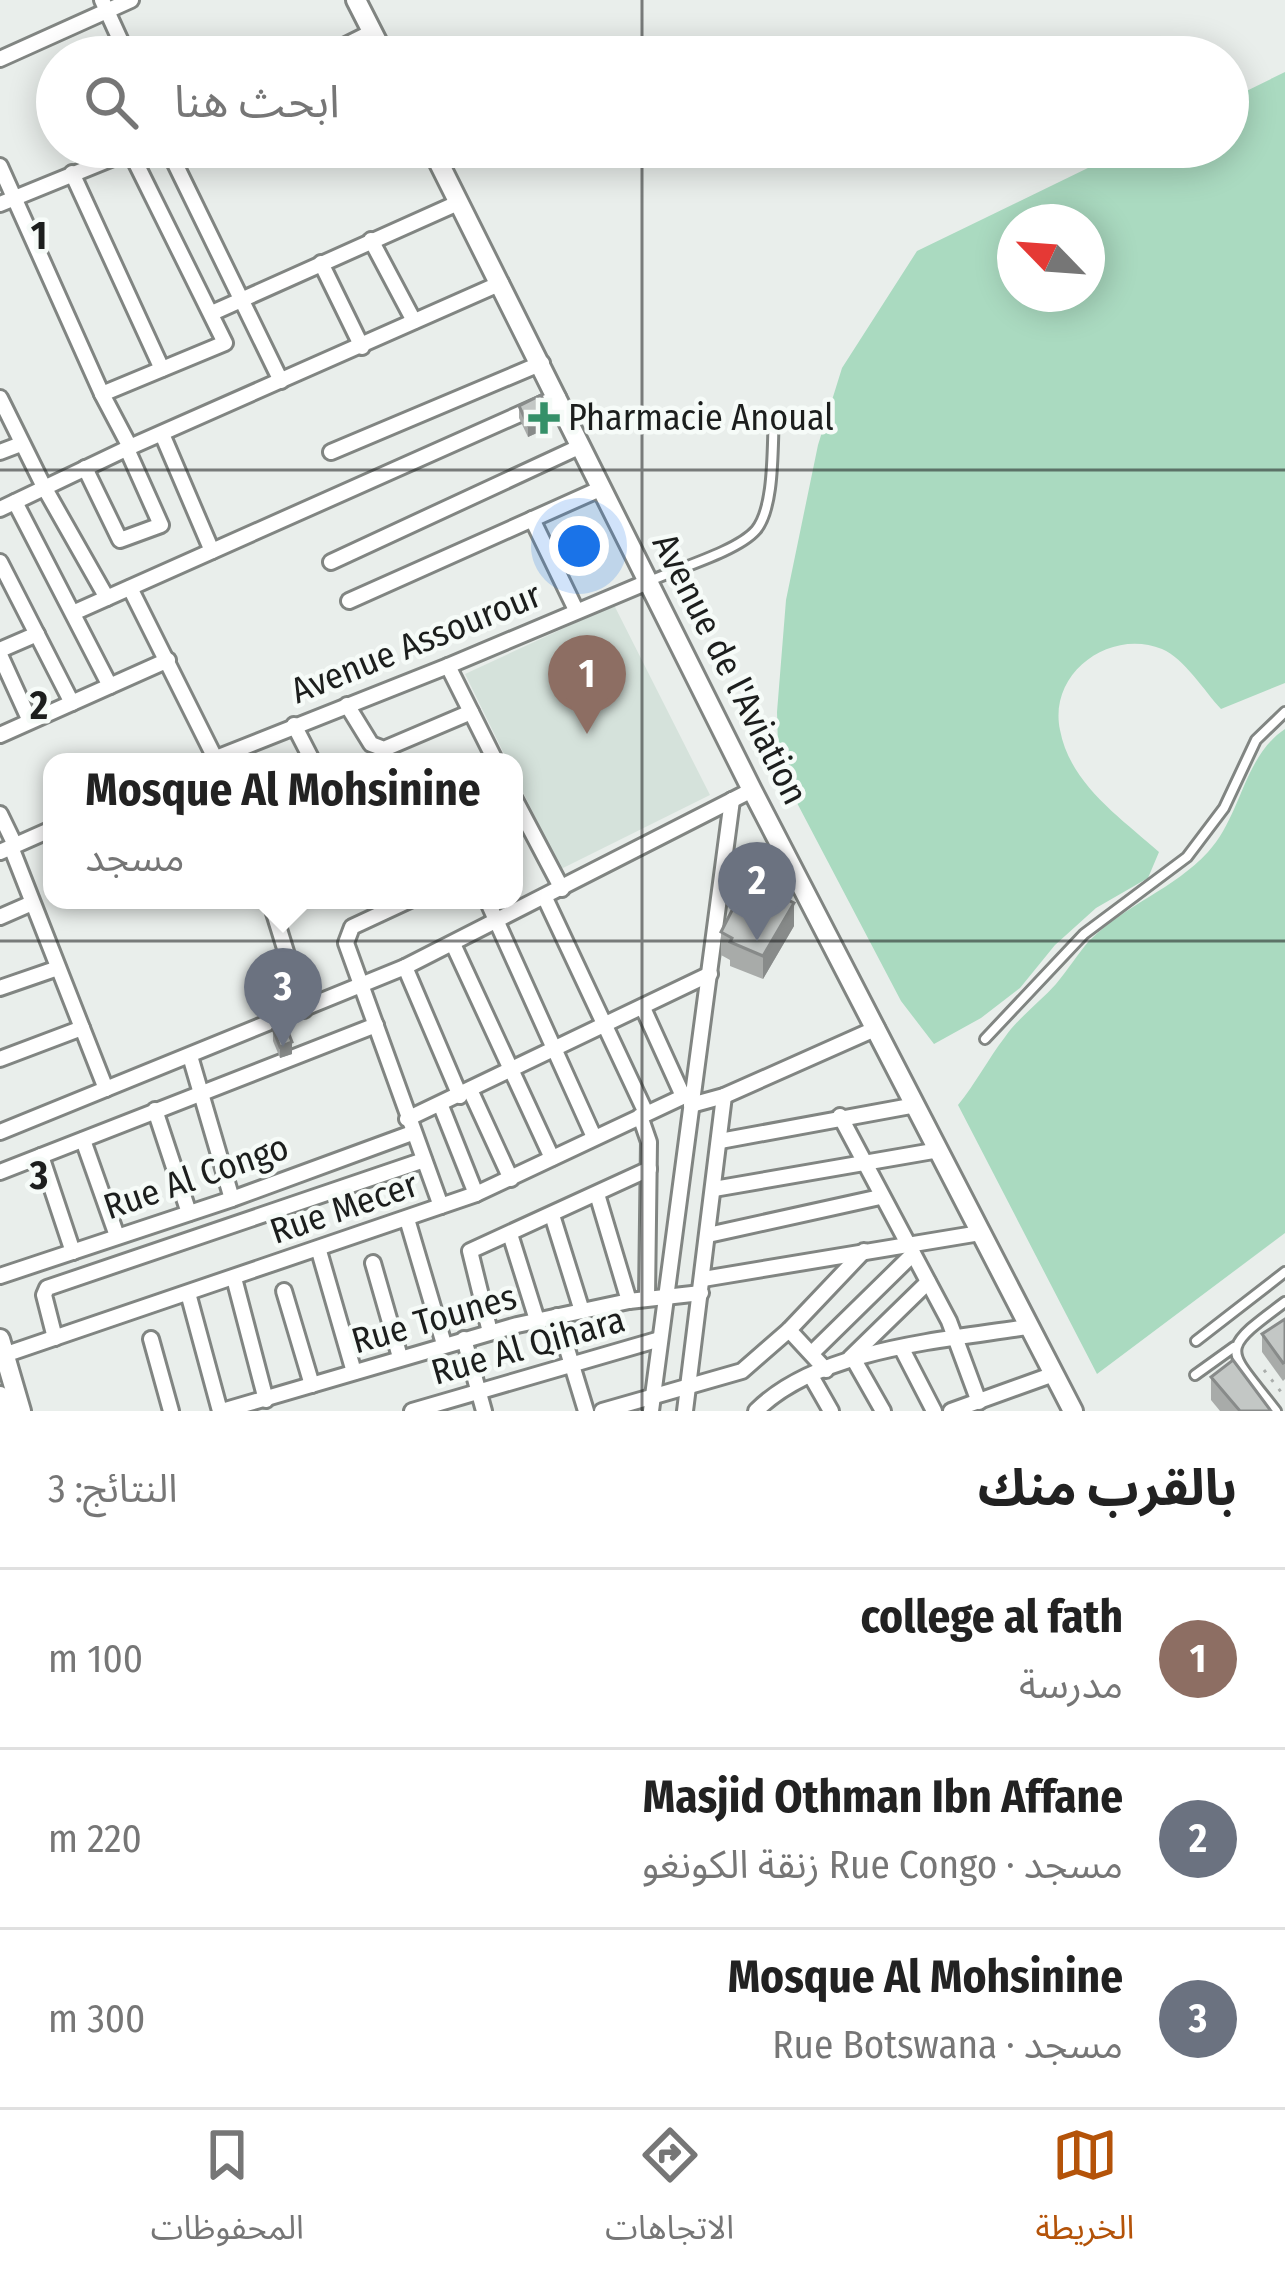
<!DOCTYPE html>
<html lang="ar">
<head>
<meta charset="utf-8">
<style>
  body { margin:0; font-family:"Fira Sans Condensed","Noto Sans Arabic",sans-serif; background:#f2f2f2; color:#222; direction:rtl }
  .compass { position:absolute; left:997px; top:204px; width:108px; height:108px; border-radius:50%; background:#fff; box-shadow:0 6px 30px #0003; rotate:295deg }
  .you { position:absolute; left:579px; top:546px; width:42px; height:42px; margin:-30px; border:9px solid #fff; border-radius:50%; background:#1a73e8; box-shadow:0 0 0 18px #1a73e833 }
  .badge { display:grid; place-items:center; width:78px; height:78px; border-radius:50%; background:#b45309; color:#fff; font-size:39px; font-weight:700 }
  .pin { position:absolute; translate:-50% -99px; filter:drop-shadow(0 3px 6px #0008) }
  .pin::after { content:''; position:absolute; top:63px; width:42px; height:36px; background:inherit; clip-path:polygon(0 0,100% 0,50% 100%) }
  .popup { position:absolute; left:43px; top:753px; width:480px; height:156px; box-sizing:border-box; display:grid; place-content:center; border-radius:24px; background:#fff; filter:drop-shadow(0 3px 9px #0005); font-size:39px; white-space:nowrap; color:#767676 }
  .popup b { font-size:45px; color:#222 }
  .popup::after { content:''; position:absolute; left:50%; top:100%; margin-left:-24px; border:24px solid transparent; border-top-color:#fff }
  .list { margin:0; padding:0; list-style:none }
  h2 { display:flex; justify-content:space-between; align-items:center; height:156px; margin:0; padding:0 48px; font-size:51px }
  h2 small { font-size:39px; font-weight:400; color:#767676 }
  .list li { display:grid; grid-template-columns:78px 1fr auto; gap:36px; align-items:center; box-sizing:border-box; height:180px; padding:0 48px; border-top:3px solid #e0e0e0 }
  .list b { display:block; font-size:45px; white-space:nowrap }
  .list p { margin:0; font-size:39px; white-space:nowrap; color:#767676 }
  .list em { font-size:39px; font-style:normal; color:#767676 }
  .icon { flex:none; width:66px; height:66px; fill:none; stroke:currentColor; stroke-width:2; stroke-linecap:round; stroke-linejoin:round }
  .map { position:relative; flex:none; width:1285px; height:1411px; overflow:hidden; direction:ltr }
  .search { position:absolute; background:#fff; box-shadow:0 6px 30px #0003; left:36px; right:36px; top:36px; height:132px; display:flex; align-items:center; gap:30px; box-sizing:border-box; padding:0 42px; border-radius:66px; color:#767676; font-size:45px }
  .sheet { height:696px; background:#fff }
  nav { display:flex; justify-content:space-around; align-items:center; box-sizing:border-box; height:168px; border-top:3px solid #e0e0e0; background:#fff; font-size:33px; color:#767676 }
  nav a { display:grid; justify-items:center; gap:6px }
  nav .on { color:#b45309 }
  .map>svg:first-child { display:block }
  .built { fill:#d5e2db }
  .green { fill:#aadac0; fill-rule:evenodd }
  .lines { fill:none; stroke-linecap:round; stroke-linejoin:round }
  .service-casing { stroke:#818582; stroke-width:14 }
  .minor-casing { stroke:#818582; stroke-width:20 }
  .tertiary-casing { stroke:#818582; stroke-width:24 }
  .path { stroke:#a9adab; stroke-width:3; stroke-dasharray:3 9; stroke-linecap:butt }
  .service { stroke:#fff; stroke-width:8 }
  .minor { stroke:#fff; stroke-width:14 }
  .tertiary { stroke:#fff; stroke-width:18 }
  .wall { fill:#a8aba9 }
  .shaded-wall { fill:#888b8a }
  .building { fill:#c3c7c5; stroke:#888b8a; stroke-width:3 }
  .grid { fill:none; stroke:#1c1e1d; stroke-width:3; stroke-opacity:0.55 }
  .poi-dot { fill:#349068; stroke:#f6fbf8; stroke-width:4.5 }
  .labels { text-anchor:middle; dominant-baseline:central; stroke-width:9; stroke-linejoin:round; paint-order:stroke }
  .poi-label { font-size:36px; fill:#1c1e1d; stroke:#f6fbf8; text-anchor:start }
  .street-label { font-size:36px; fill:#1c1e1d; stroke:#f6fbf8 }
  .grid-label { font-size:39px; text-anchor:middle; font-weight:bold; fill:#1c1e1d; stroke:#f6fbf8; stroke-width:9; stroke-linejoin:round; paint-order:stroke }
</style>
</head>
<body>
<div class="map">
<svg width="1285" height="1411" viewBox="0 0 1285 1411">
  <rect width="100%" height="100%" fill="#e9eeeb"/>
  <!-- built -->
  <path class="built" d="M614 605 710 795 561 869 514 774V762H508L465 674Z"/>
  <!-- green -->
  <g class="green">
    <path d="M1285 72V683L1221 709C1205 692 1184 658 1162 649 1110 628 1048 673 1060 730 1070 784 1121 818 1159 852L1148 878 1096 908 1055 945 1020 988 981 1018 934 1044 901 1001 786 782 778 746 777 712 786 600 818 445 842 368 917 251 1131 147H1228V100ZM1015 222H1087V294H1015Z"/>
    <path d="M1285 729V1233L1097 1374 958 1105C976 1083 988 1059 1005 1037 1019 1017 1040 1002 1056 984 1068 970 1078 953 1090 940 1125 905 1174 889 1208 852 1242 815 1243 757 1285 729Z"/>
  </g>
  <g class="lines">
    <defs>
      <g id="service">
        <path d="M652 580C679 568 738 551 756 530 775 507 772 446 774 416"/>
        <path d="M985 1039 1084 934 1187 857 1224 808 1256 740 1285 712"/>
        <path d="M1196 1341 1285 1272"/>
        <path d="M1195 1375 1234 1347"/>
        <path d="M1276 1411C1227 1347 1216 1353 1285 1302"/>
      </g>
      <g id="minor">
        <path d="M102 0 128 57"/>
        <path d="M322 57 372 32"/>
        <path d="M0 59 131 0"/>
        <path d="M167 147 281 381"/>
        <path d="M0 166 102 394 130 447"/>
        <path d="M72 173 162 369"/>
        <path d="M0 204 140 147"/>
        <path d="M371 240 414 321"/>
        <path d="M321 263 362 347"/>
        <path d="M212 313 460 202"/>
        <path d="M102 394 225 343 130 151"/>
        <path d="M0 398 44 487 107 598"/>
        <path d="M162 434 212 551"/>
        <path d="M0 452 21 444"/>
        <path d="M331 452 542 363"/>
        <path d="M85 468 120 540 161 525 127 449"/>
        <path d="M15 502 110 686"/>
        <path d="M0 509 130 447 501 283"/>
        <path d="M532 519 576 610"/>
        <path d="M0 562 72 703"/>
        <path d="M331 562 581 446"/>
        <path d="M130 588 217 762"/>
        <path d="M349 601 602 488"/>
        <path d="M73 613 558 397"/>
        <path d="M0 650 37 634"/>
        <path d="M0 655 30 721"/>
        <path d="M448 666 496 762"/>
        <path d="M347 705 371 744 384 749 471 712"/>
        <path d="M294 725 313 762"/>
        <path d="M0 735 168 660"/>
        <path d="M206 762 448 666 650 581"/>
        <path d="M514 798 562 889"/>
        <path d="M0 814 15 845"/>
        <path d="M11 847 106 1089"/>
        <path d="M0 852 52 829"/>
        <path d="M545 898 646 1113"/>
        <path d="M270 900 304 1010"/>
        <path d="M410 900 352 927 346 943 441 1206"/>
        <path d="M487 900 594 1137"/>
        <path d="M0 917 32 903"/>
        <path d="M453 944 552 1158"/>
        <path d="M405 967 460 1096"/>
        <path d="M0 988 58 968"/>
        <path d="M643 1008 683 1096"/>
        <path d="M190 1056 232 1199"/>
        <path d="M0 1059 82 1028"/>
        <path d="M471 1092 511 1179"/>
        <path d="M691 1105 724 1096 877 1028"/>
        <path d="M441 1106 476 1194"/>
        <path d="M155 1110 189 1213"/>
        <path d="M640 1116 649 1142 647 1298"/>
        <path d="M840 1116 949 1321 979 1402"/>
        <path d="M407 1119 710 974"/>
        <path d="M0 1132 405 967 752 790"/>
        <path d="M83 1140 117 1236"/>
        <path d="M720 1141 916 1105"/>
        <path d="M41 1156 73 1252"/>
        <path d="M0 1172 376 1025"/>
        <path d="M714 1189 939 1150"/>
        <path d="M597 1194 629 1301"/>
        <path d="M552 1215 582 1311"/>
        <path d="M407 1219 444 1344"/>
        <path d="M510 1234 537 1320"/>
        <path d="M708 1235 880 1197"/>
        <path d="M319 1251 354 1372"/>
        <path d="M373 1263 400 1357"/>
        <path d="M0 1276 232 1199 412 1133"/>
        <path d="M234 1278 266 1400"/>
        <path d="M703 1279 980 1233"/>
        <path d="M284 1291 312 1385"/>
        <path d="M188 1293 220 1411"/>
        <path d="M557 1316 586 1411"/>
        <path d="M789 1330 826 1370"/>
        <path d="M490 1332 470 1251 649 1169"/>
        <path d="M55 1338 44 1295 47 1288 424 1160"/>
        <path d="M151 1339 171 1411"/>
        <path d="M464 1339 484 1411"/>
        <path d="M902 1349 934 1411"/>
        <path d="M813 1352 913 1254"/>
        <path d="M4 1355 476 1194 693 1092"/>
        <path d="M850 1358 928 1282"/>
        <path d="M854 1360 883 1411"/>
        <path d="M811 1376 831 1411"/>
        <path d="M222 1411 517 1325 629 1301 701 1293"/>
        <path d="M412 1411 660 1339"/>
        <path d="M602 1411 742 1371 789 1330 864 1251"/>
        <path d="M651 1411 732 800"/>
        <path d="M685 1411 724 1096"/>
        <path d="M756 1411C817 1349 945 1340 1027 1327"/>
        <path d="M951 1411 1054 1374"/>
      </g>
      <g id="tertiary">
        <path d="M356 0 385 57"/>
        <path d="M431 147 752 790 1073 1411"/>
        <path d="M0 1339 21 1411"/>
        <path d="M0 1396 4 1411"/>
      </g>
    </defs>
    <!-- service casing -->
    <use href="#service" class="service-casing"/>
    <!-- minor casing -->
    <use href="#minor" class="minor-casing"/>
    <!-- tertiary casing -->
    <use href="#tertiary" class="tertiary-casing"/>
    <!-- path -->
    <path class="path" d="M1264 1370 1285 1397"/>
    <!-- service -->
    <use href="#service" class="service"/>
    <!-- minor -->
    <use href="#minor" class="minor"/>
    <!-- tertiary -->
    <use href="#tertiary" class="tertiary"/>
  </g>
  <!-- wall -->
  <g class="wall">
    <path d="M519 406 550 427 528 437 519 418Z"/>
    <path d="M794 926 763 979 730 966V960L721 955V932Z"/>
    <path d="M273 1029 292 1054 280 1058 273 1041Z"/>
    <path d="M1285 1319V1379L1283 1381 1262 1352V1334Z"/>
    <path d="M1211 1377 1271 1411H1220L1211 1400Z"/>
  </g>
  <!-- shaded-wall -->
  <g class="shaded-wall">
    <path d="M550 415V427L528 437V425Z"/>
    <path d="M794 903V926L763 979V956Z"/>
    <path d="M292 1042V1054L280 1058V1047Z"/>
  </g>
  <!-- building -->
  <g class="building">
    <path d="M541 395 550 415 528 425 519 406Z"/>
    <path d="M747 881 794 903 763 956 730 942 732 938 721 932Z"/>
    <path d="M285 1024 292 1042 280 1047 273 1029Z"/>
    <path d="M1285 1319V1362L1283 1363 1262 1334Z"/>
    <path d="M1233 1360 1271 1411H1240L1211 1377Z"/>
  </g>
  <!-- grid -->
  <path class="grid" d="M642 0V57M642 147V1411M0 470H1285M0 941H1285"/>
  <!-- markers -->
  <path class="poi-dot" d="M538 400h12v12h12v12h-12v12h-12v-12h-12v-12h12z"/>
  <g class="labels">
    <!-- poi labels -->
    <g class="poi-label">
      <text x="568" y="418">Pharmacie Anoual</text>
    </g>
    <!-- street labels -->
    <g class="street-label">
      <text transform="translate(416 643) rotate(-22)">Avenue Assourour</text>
      <text transform="translate(730 669) rotate(63)">Avenue de l'Aviation</text>
      <text transform="translate(196 1177) rotate(-19)">Rue Al Congo</text>
      <text transform="translate(344 1208) rotate(-19)">Rue Mecer</text>
      <text transform="translate(434 1319) rotate(-16)">Rue Tounes</text>
      <text transform="translate(528 1346) rotate(-16)">Rue Al Qihara</text>
    </g>
  </g>
  <g class="grid-label">
    <text x="39" y="249">1</text>
    <text x="39" y="719">2</text>
    <text x="39" y="1189">3</text>
  </g>
</svg>
<svg class="compass" viewBox="-18 -18 36 36"><path d="M0-13l5 13h-10z" fill="#e53935"/><path d="M0 13l5-13h-10z" fill="#767676"/></svg>
<div class="you"></div>
<div class="pin badge" style="left:587px;top:734px;background:#8d6e63">1</div>
<div class="pin badge" style="left:757px;top:941px;background:#6b7280">2</div>
<div class="pin badge" style="left:283px;top:1047px;background:#6b7280">3</div>
<div class="popup"><b>Mosque Al Mohsinine</b>مسجد</div>
<div class="search"><svg class="icon" aria-label="search" viewBox="0 0 24 24"><circle cx="10" cy="10" r="6"/><path d="M15 15l6 6"/></svg>ابحث هنا</div>
</div>
<section class="sheet">
<h2>بالقرب منك<small>النتائج: 3</small></h2>
<ul class="list">
<li><span class="badge" style="background:#8d6e63">1</span><div><b>college al fath</b><p>مدرسة</p></div><em>100 m</em></li>
<li><span class="badge" style="background:#6b7280">2</span><div><b>Masjid Othman Ibn Affane</b><p>مسجد · Rue Congo زنقة الكونغو</p></div><em>220 m</em></li>
<li><span class="badge" style="background:#6b7280">3</span><div><b>Mosque Al Mohsinine</b><p>مسجد · Rue Botswana</p></div><em>300 m</em></li>
</ul>
</section>
<nav>
<a class="on"><svg class="icon" aria-label="map" viewBox="0 0 24 24"><path d="M3 6l6-2 6 2 6-2v14l-6 2-6-2-6 2zM9 4v14M15 6v14"/></svg>الخريطة</a>
<a><svg class="icon" aria-label="directions" viewBox="0 0 24 24"><path d="M12 3l9 9-9 9-9-9zM9 14v-3h6M13 9l2 2-2 2"/></svg>الاتجاهات</a>
<a><svg class="icon" aria-label="saved" viewBox="0 0 24 24"><path d="M7 4h10v16l-5-4-5 4z"/></svg>المحفوظات</a>
</nav>
</body>
</html>
